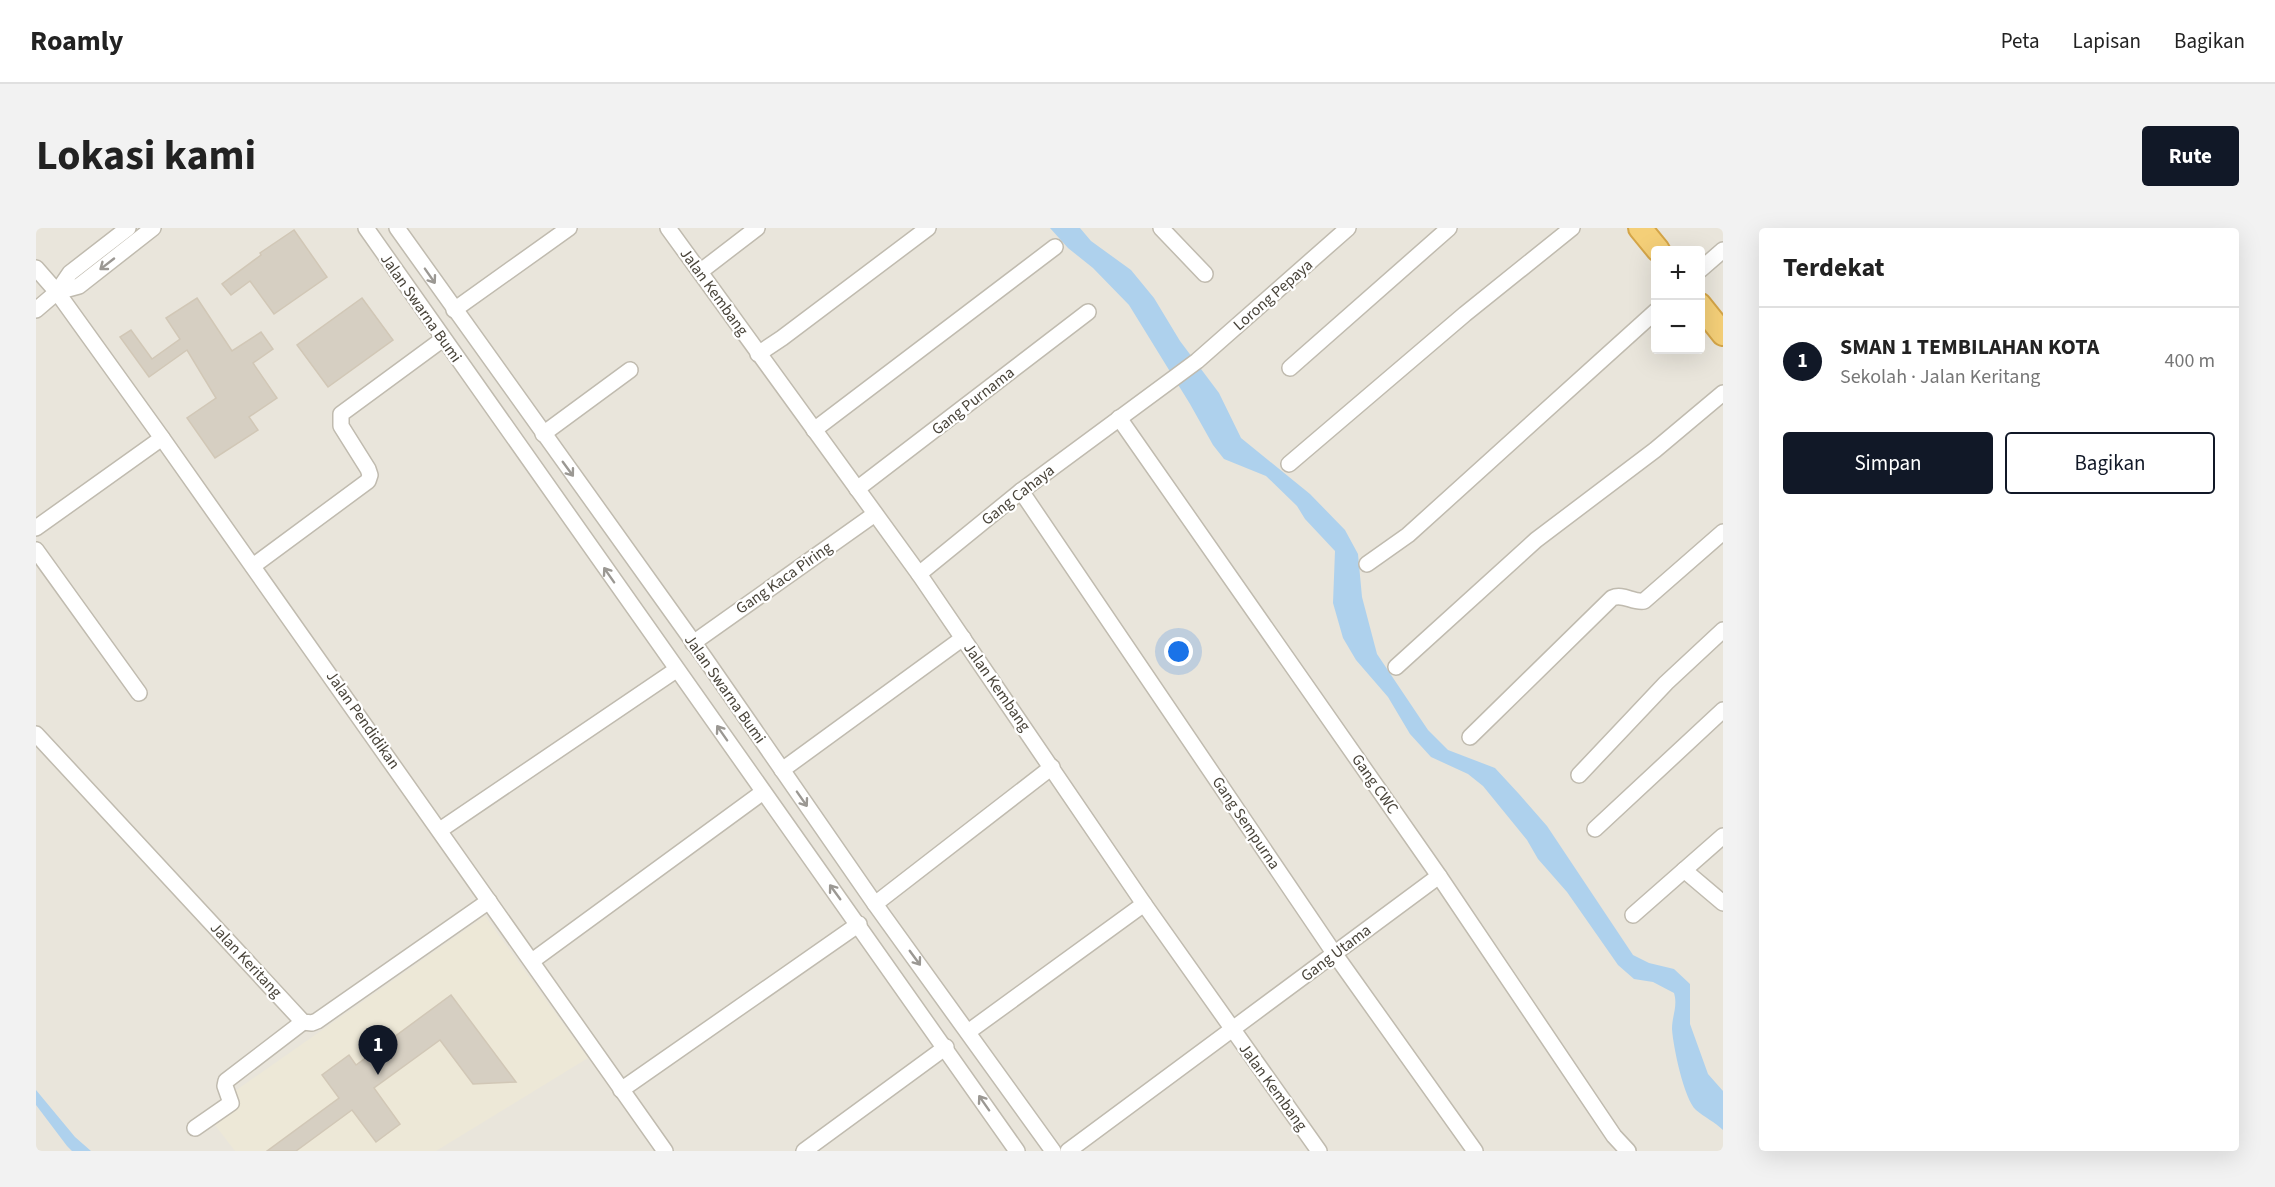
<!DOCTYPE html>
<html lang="id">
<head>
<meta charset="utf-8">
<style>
  body { margin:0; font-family:"Source Sans 3",sans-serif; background:#f2f2f2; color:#222 }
  .controls { position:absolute; right:18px; top:18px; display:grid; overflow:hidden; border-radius:6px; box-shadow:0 6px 24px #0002 }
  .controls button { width:54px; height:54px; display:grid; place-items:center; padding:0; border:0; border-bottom:2px solid #e0e0e0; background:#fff; color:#222; font:30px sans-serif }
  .you { position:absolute; left:1143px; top:424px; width:21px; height:21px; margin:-15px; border:4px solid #fff; border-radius:50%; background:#1a73e8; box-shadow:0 0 0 9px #1a73e833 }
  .badge { display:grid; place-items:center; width:39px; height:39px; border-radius:50%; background:#111827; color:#fff; font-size:20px; font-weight:700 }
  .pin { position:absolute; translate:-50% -50px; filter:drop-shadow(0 2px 3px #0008) }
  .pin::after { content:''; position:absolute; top:32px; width:21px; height:18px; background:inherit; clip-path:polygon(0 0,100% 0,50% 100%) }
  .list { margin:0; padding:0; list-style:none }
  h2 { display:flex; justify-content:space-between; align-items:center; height:78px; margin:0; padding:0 24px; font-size:26px }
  h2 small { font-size:20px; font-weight:400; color:#767676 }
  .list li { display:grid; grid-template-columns:39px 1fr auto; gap:18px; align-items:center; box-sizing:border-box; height:108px; padding:0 24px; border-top:2px solid #e0e0e0 }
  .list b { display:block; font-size:22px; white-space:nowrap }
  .list p { margin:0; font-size:20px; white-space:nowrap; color:#767676 }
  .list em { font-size:20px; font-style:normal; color:#767676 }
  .actions { display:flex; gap:12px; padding:18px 24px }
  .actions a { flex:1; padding:14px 0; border:2px solid #111827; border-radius:6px; text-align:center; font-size:21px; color:#111827 }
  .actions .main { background:#111827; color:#fff }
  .map { position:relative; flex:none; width:1687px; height:923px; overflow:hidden; border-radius:6px }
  header { display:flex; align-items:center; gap:36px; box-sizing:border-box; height:84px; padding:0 30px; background:#fff; border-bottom:2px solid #e0e0e0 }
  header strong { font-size:28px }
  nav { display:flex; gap:33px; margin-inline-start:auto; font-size:21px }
  .intro { display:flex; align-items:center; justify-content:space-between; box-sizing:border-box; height:144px; padding:0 36px }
  h1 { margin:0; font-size:42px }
  .button { padding:15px 27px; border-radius:6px; background:#111827; color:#fff; font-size:21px; font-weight:700 }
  main { display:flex; gap:36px; padding:0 36px }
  aside { flex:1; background:#fff; border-radius:6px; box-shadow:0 6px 24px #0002 }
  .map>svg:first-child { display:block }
  .residential { fill:#e9e5db; fill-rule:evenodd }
  .education { fill:#ede8d7 }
  .water { fill:#aed1ed }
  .building { fill:#d6cfc2; stroke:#d1c7b6; stroke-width:1.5 }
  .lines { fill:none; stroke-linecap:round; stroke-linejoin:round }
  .minor-casing { stroke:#c0bbaf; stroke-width:18 }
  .highway-casing { stroke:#d4a548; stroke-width:26 }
  .minor { stroke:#fff; stroke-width:15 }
  .highway { stroke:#f4cf78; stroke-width:22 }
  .oneway { stroke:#9b9893 }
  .labels { text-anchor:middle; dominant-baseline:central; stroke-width:4.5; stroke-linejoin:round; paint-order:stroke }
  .street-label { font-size:16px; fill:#49443a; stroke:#fff }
</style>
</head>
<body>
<header>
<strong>Roamly</strong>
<nav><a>Peta</a><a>Lapisan</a><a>Bagikan</a></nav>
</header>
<div class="intro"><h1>Lokasi kami</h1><a class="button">Rute</a></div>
<main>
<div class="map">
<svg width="1687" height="923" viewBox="0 0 1687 923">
  <rect width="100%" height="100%" fill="#f5f3ec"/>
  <!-- residential -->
  <path class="residential" d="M0 0H1687V923H0ZM1620 22H1664V122H1620Z"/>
  <!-- education -->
  <path class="education" d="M449 688 552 830 400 923H199L169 884Z"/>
  <!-- water -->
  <g class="water">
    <path d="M1014 0H1044L1055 13 1095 42 1118 70 1144 113 1183 165 1205 210 1274 266 1309 302 1322 326 1326 369 1341 426 1392 502 1412 522 1459 540 1483 566 1511 598 1597 727 1613 735 1638 741 1654 756V796L1672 846 1687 863V902C1679 894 1668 889 1660 882 1648 871 1637 818 1636 801 1636 788 1642 778 1638 765L1617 754 1598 751 1582 737 1531 664 1502 631 1491 612 1447 558 1432 546 1395 529 1374 506 1352 469 1320 432 1307 410 1297 375 1299 323 1269 291 1261 278 1230 248 1188 231 1177 217 1154 176 1093 77 1057 40 1032 20Z"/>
    <path d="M0 862 39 909 55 923H36L31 918 0 877Z"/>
  </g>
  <!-- building -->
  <g class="building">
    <path d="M258 2 291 49 238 86 214 53 195 67 186 56 225 27 224 25Z"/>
    <path d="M161 70 196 123 225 104 237 121 217 135 241 170 213 189 222 202 179 230 151 190 180 170 151 122 113 149 84 109 95 102 116 131 144 111 130 90Z"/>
    <path d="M326 70 357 112 292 159 261 117Z"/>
    <path d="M415 767 480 854 437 856 404 812 338 860 364 896 340 914 316 882 260 923H231L303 870 286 847 313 827 320 837Z"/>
  </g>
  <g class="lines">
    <defs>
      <g id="minor">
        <path d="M330 0 981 923"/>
        <path d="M361 0 668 429 839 676 1017 923"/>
        <path d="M632 0 883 346 1108 676 1283 923"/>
        <path d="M1125 0 1169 46"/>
        <path d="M0 40 21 64 126 210 629 923"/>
        <path d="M1664 42 1687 22"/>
        <path d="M665 43 721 0"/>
        <path d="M21 64 43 58 117 0"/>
        <path d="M0 82 21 64 34 45 92 0"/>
        <path d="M418 82 533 0"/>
        <path d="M722 126 746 110 892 0"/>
        <path d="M1254 140 1413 0"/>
        <path d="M1083 190 1403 648 1578 908 1592 923"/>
        <path d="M778 202 1019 19"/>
        <path d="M507 206 594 142"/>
        <path d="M1253 236 1429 86 1536 0"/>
        <path d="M821 261 1052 84"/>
        <path d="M985 263 1298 725 1439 923"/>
        <path d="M0 300 126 210"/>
        <path d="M0 322 103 465"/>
        <path d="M1331 336 1372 307 1620 83"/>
        <path d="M217 338 332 253 334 247 332 241 305 198V186L407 111"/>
        <path d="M883 346 985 263 1161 133 1312 0"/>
        <path d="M657 415 839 286"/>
        <path d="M1360 439 1500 312 1619 222 1687 165"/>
        <path d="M0 506 267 794 276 795 281 793 453 673"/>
        <path d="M1434 509 1576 370C1587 365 1597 375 1608 373L1687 304"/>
        <path d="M746 542 927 410"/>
        <path d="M1543 547 1630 455 1687 402"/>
        <path d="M1559 601 1687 482"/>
        <path d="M404 602 640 442"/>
        <path d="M1648 642 1687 675"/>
        <path d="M839 676 1016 539"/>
        <path d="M1597 687 1687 608"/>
        <path d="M496 733 727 564"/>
        <path d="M932 804 1108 676"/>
        <path d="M585 862 823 696"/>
        <path d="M159 900 195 875 189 858 190 853 267 794"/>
        <path d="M768 923 910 819"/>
        <path d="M1032 923 1403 648"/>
      </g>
      <g id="highway">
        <path d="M1604 0 1622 22"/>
        <path d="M1664 77 1687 106"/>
      </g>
    </defs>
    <!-- minor casing -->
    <use href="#minor" class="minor-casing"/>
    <!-- highway casing -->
    <use href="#highway" class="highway-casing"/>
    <!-- minor -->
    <use href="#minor" class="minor"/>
    <!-- highway -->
    <use href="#highway" class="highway"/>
  </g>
  <!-- one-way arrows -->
  <defs><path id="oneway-shaft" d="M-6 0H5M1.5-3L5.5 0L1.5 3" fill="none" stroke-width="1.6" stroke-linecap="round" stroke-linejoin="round" transform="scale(1.5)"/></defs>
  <g class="oneway">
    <use href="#oneway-shaft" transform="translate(71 36) rotate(142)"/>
    <use href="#oneway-shaft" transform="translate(394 48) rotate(55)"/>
    <use href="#oneway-shaft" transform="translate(532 241) rotate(54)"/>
    <use href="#oneway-shaft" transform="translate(573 347) rotate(-125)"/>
    <use href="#oneway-shaft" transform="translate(686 505) rotate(-125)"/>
    <use href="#oneway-shaft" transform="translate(766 571) rotate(55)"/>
    <use href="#oneway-shaft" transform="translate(799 664) rotate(-126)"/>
    <use href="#oneway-shaft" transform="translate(879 730) rotate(54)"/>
    <use href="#oneway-shaft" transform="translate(948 875) rotate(-125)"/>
  </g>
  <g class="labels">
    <!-- street labels -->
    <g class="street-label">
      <text transform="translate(678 64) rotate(54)">Jalan Kembang</text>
      <text transform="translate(1237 67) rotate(-41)">Lorong Pepaya</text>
      <text transform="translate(385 80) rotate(55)">Jalan Swarna Bumi</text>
      <text transform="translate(937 173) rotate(-38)">Gang Purnama</text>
      <text transform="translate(982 267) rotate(-38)">Gang Cahaya</text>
      <text transform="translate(748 350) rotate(-35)">Gang Kaca Piring</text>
      <text transform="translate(961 459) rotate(55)">Jalan Kembang</text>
      <text transform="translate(689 461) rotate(55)">Jalan Swarna Bumi</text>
      <text transform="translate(327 492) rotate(55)">Jalan Pendidikan</text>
      <text transform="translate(1339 556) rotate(55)">Gang CWC</text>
      <text transform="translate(1210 595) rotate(56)">Gang Sempurna</text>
      <text transform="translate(1300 725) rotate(-37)">Gang Utama</text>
      <text transform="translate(210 732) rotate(47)">Jalan Keritang</text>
      <text transform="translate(1237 859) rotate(54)">Jalan Kembang</text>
    </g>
  </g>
</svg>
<div class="controls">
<button>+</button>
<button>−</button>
</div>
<div class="you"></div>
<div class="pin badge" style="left:342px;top:847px">1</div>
</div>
<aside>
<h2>Terdekat<small></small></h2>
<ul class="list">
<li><span class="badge">1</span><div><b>SMAN 1 TEMBILAHAN KOTA</b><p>Sekolah · Jalan Keritang</p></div><em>400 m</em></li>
</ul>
<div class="actions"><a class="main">Simpan</a><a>Bagikan</a></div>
</aside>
</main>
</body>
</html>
